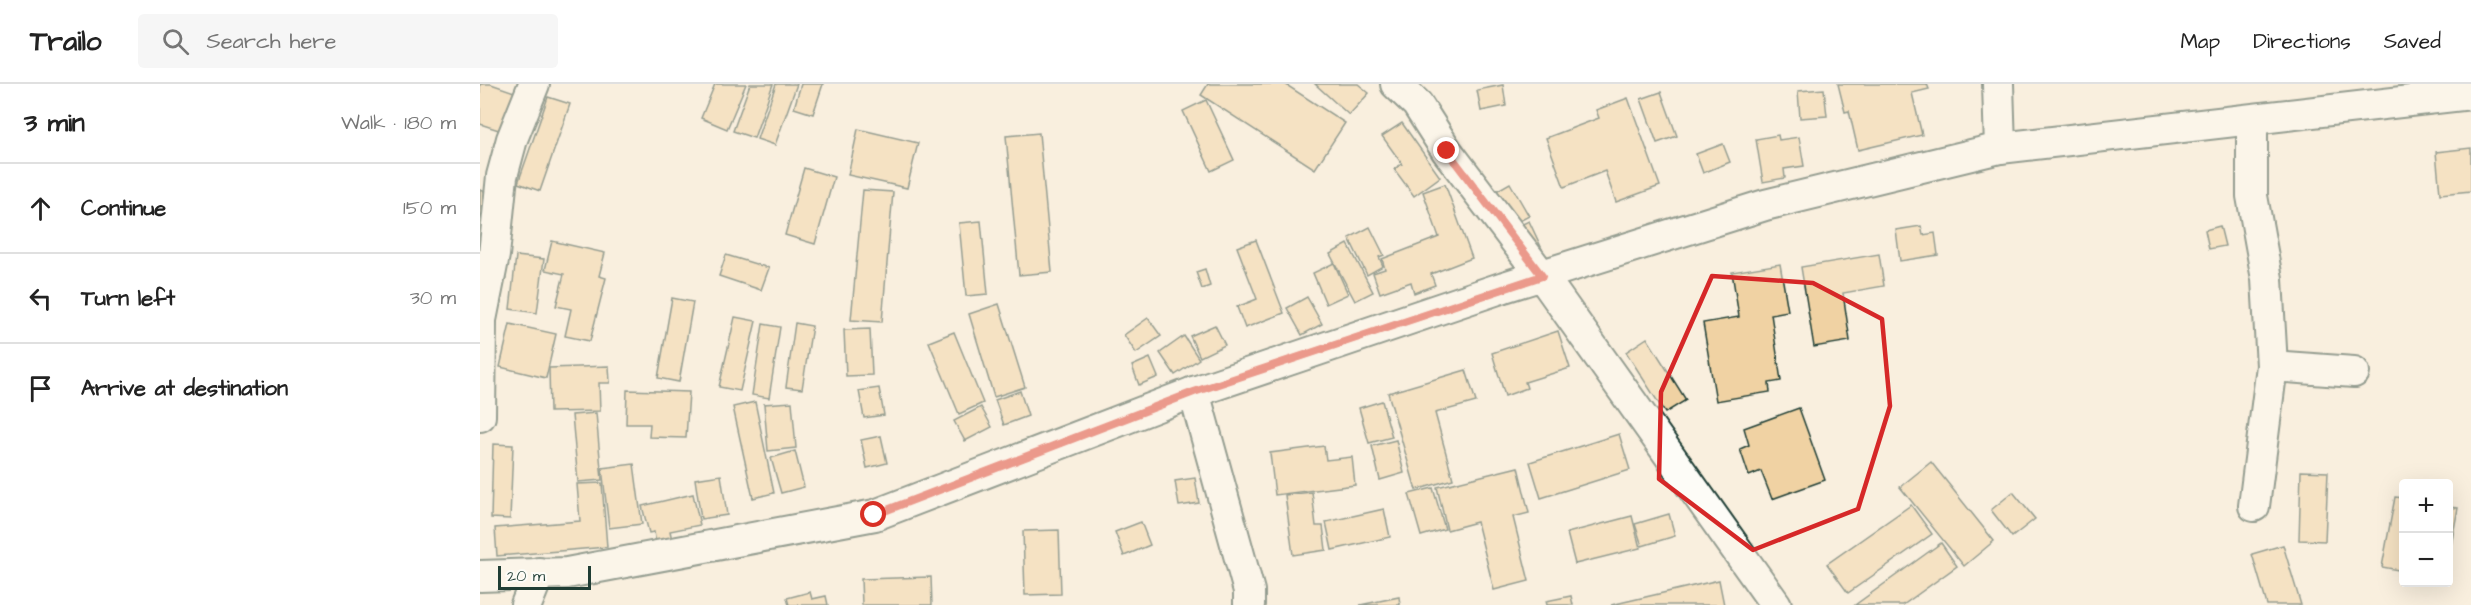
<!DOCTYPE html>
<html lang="en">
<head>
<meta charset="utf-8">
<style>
  body { margin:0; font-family:"Architects Daughter",sans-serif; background:#f6f6f6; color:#222 }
  .controls { position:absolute; right:18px; bottom:18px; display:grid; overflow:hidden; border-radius:6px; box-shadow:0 6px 24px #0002 }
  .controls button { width:54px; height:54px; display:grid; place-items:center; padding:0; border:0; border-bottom:2px solid #e0e0e0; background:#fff; color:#222; font:30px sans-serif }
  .scale { position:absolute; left:18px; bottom:15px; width:93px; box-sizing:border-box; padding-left:6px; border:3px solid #1f3d34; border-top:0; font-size:16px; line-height:21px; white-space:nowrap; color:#1f3d34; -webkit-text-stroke:4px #fdfcf7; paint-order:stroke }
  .stop { position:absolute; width:18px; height:18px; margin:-14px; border:4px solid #d93025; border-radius:50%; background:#fff }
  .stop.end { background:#d93025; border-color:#fff; box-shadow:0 2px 6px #0008 }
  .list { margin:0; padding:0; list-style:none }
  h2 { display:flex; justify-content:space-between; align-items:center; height:78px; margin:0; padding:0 24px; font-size:26px }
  h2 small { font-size:20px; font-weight:400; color:#767676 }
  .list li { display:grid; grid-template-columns:39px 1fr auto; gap:18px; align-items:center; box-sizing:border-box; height:90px; padding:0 24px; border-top:2px solid #e0e0e0 }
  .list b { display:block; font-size:22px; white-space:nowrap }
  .list em { font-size:20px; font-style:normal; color:#767676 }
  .icon { flex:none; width:33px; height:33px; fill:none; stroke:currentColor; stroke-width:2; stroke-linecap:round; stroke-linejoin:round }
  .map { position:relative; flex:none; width:1991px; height:521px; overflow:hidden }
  header { display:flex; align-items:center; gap:36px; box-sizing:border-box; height:84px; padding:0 30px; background:#fff; border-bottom:2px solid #e0e0e0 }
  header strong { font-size:28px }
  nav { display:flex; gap:33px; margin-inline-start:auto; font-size:21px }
  .search { width:420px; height:54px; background:#f6f6f6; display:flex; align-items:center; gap:15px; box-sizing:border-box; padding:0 21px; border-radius:6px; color:#767676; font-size:22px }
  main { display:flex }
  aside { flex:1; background:#fff }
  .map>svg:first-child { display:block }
  .building { fill:#f0d2a3; stroke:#1f3d34; stroke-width:1.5 }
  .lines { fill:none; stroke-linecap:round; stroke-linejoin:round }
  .minor-casing { stroke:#1f3d34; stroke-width:34 }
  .minor { stroke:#fdfcf7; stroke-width:30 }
  .route { stroke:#d93025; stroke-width:8 }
  .marked { fill:none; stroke:#d62828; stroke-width:4.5; stroke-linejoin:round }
</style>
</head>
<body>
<header>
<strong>Trailo</strong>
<div class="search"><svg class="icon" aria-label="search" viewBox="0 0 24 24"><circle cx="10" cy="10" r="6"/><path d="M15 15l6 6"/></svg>Search here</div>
<nav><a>Map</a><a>Directions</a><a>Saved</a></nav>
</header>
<main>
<aside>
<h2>3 min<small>Walk · 180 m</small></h2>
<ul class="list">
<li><svg class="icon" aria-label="ahead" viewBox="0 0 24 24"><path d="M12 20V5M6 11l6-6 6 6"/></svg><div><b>Continue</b></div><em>150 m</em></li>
<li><svg class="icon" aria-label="left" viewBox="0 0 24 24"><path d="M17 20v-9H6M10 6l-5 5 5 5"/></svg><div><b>Turn left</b></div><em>30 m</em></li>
<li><svg class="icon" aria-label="arrive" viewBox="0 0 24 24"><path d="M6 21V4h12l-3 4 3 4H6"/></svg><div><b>Arrive at destination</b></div></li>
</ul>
</aside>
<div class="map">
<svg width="1991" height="521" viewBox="0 0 1991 521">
  <rect width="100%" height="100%" fill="#f9efde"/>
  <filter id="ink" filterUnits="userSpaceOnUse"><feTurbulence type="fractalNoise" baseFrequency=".0167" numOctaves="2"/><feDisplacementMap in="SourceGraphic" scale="12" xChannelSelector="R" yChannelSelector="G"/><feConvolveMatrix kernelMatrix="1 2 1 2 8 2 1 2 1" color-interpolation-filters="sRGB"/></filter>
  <g filter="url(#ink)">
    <!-- building -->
    <g class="building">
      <path d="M0 0H11L40 10 28 49 0 40Z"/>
      <path d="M235 0H266L247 45 221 34Z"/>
      <path d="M270 0H293L274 54 253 47Z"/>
      <path d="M296 0H317L295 61 277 55Z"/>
      <path d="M321 0H343L333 30 314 24Z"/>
      <path d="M728 0H805L865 39 835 85 721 11Z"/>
      <path d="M835 0H878L889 9 869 31Z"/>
      <path d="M1358 0H1447L1449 5 1432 9 1442 51 1378 66 1369 27 1365 28Z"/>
      <path d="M1023 1 1026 22 1001 27 997 6Z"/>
      <path d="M1344 5 1347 32 1320 34 1318 7Z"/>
      <path d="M1181 8 1197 52 1177 59 1161 15Z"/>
      <path d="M68 13 90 20 60 107 38 99Z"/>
      <path d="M1148 14 1180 102 1136 118 1125 87 1084 103 1066 54 1119 34 1116 26Z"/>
      <path d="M726 16 754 76 731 87 703 27Z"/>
      <path d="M922 39 960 93 934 112 914 85 922 80 902 52Z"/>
      <path d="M378 45 438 59 427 104 368 91Z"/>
      <path d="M559 49 572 188 539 191 526 52Z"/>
      <path d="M1298 51 1299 56 1319 53 1324 82 1304 85 1305 94 1283 98 1276 55Z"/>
      <path d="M1243 60 1250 78 1223 89 1216 70Z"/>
      <path d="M1991 64V107L1960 110 1956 68Z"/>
      <path d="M324 84 354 93 335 160 305 151Z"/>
      <path d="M1030 99 1049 132 1034 140 1016 107Z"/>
      <path d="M965 100 992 174 951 190 955 201 934 209 931 198 900 209 893 189 905 185 902 175 959 153 943 108Z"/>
      <path d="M0 106 13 110 5 135 0 133Z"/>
      <path d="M383 106 413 108 402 238 371 236Z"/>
      <path d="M501 137 508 210 486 212 479 139Z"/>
      <path d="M1049 137 1062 165 1049 171 1036 143Z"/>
      <path d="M1441 142 1443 151 1455 149 1458 171 1420 177 1416 146Z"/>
      <path d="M1740 142 1745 162 1729 165 1725 146Z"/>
      <path d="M890 143 904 171 899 173 903 182 887 191 869 154Z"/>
      <path d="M776 156 804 229 765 244 757 223 777 215 757 163Z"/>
      <path d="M72 157 125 169 119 192 126 194 110 257 85 252 91 225 76 222 84 190 65 186Z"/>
      <path d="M868 160 893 208 875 217 850 170Z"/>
      <path d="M1399 170 1404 202 1363 209 1370 257 1334 263 1321 183Z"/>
      <path d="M246 171 289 184 281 206 239 192Z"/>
      <path d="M36 172 64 175 57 229 30 225Z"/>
      <path d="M854 179 868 210 846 220 833 189Z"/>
      <path d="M1300 180 1308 227 1291 230 1301 297 1289 299 1290 308 1236 317 1223 239 1259 233 1252 188Z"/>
      <path d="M725 185 730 202 722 205 716 188Z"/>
      <path d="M827 213 842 240 822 251 807 224Z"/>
      <path d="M192 214 213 218 199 298 178 294Z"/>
      <path d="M519 220 545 303 514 313 489 230Z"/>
      <path d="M255 233 276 237 260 307 239 303Z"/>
      <path d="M668 234 681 252 656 269 644 251Z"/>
      <path d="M315 239 332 242 322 305 306 303Z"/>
      <path d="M30 240 76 250 66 294 20 283Z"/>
      <path d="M283 240 300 243 289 314 272 311Z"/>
      <path d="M735 241 745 261 720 273 710 252Z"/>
      <path d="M390 245 392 291 366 292 364 246Z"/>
      <path d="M1078 247 1090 284 1045 298 1047 304 1025 312 1012 269Z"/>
      <path d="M474 248 503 319 479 330 449 258Z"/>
      <path d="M704 252 719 275 695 291 680 269Z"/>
      <path d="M1167 254 1206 316 1185 329 1146 268Z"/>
      <path d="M670 274 678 293 659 301 652 282Z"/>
      <path d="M129 282 130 299H119L120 327 70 328 69 284Z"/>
      <path d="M986 286 996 318 955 329 973 395 936 406 908 309Z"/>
      <path d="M399 304 404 331 384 334 379 307Z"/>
      <path d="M147 306 209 308 206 354 169 353 170 340H146Z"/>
      <path d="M540 307 548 332 524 341 515 316Z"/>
      <path d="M902 317 912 353 889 359 879 324Z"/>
      <path d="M275 318 294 409 273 414 253 323Z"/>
      <path d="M312 318 316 364 288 367 284 320Z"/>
      <path d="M501 323 512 343 485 357 474 337Z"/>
      <path d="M1319 324 1345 396 1292 415 1281 387 1269 392 1260 365 1269 361 1264 344Z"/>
      <path d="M116 329 122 396 98 398 92 331Z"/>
      <path d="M1139 350 1150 386 1061 414 1050 378Z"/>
      <path d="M401 352 407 379 387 384 381 356Z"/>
      <path d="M916 356 924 389 900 396 892 362Z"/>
      <path d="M13 360 33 361 30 435 11 434Z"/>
      <path d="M844 362 846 376 872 373 875 401 795 411 790 369Z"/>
      <path d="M315 367 324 403 301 409 291 374Z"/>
      <path d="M1451 378 1514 457 1484 482 1420 403Z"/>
      <path d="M154 380 162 440 129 444 122 384Z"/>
      <path d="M1038 383 1049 429 1033 433 1049 497 1014 506 997 438 967 446 957 403Z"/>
      <path d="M1821 387 1848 388 1845 457 1819 456Z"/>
      <path d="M241 391 247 431 221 435 215 395Z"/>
      <path d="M715 394 719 419 699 422 695 397Z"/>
      <path d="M122 399 127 463 17 472 15 444 100 437 97 400Z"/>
      <path d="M953 404 965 445 941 452 929 410Z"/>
      <path d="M832 408 836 442H843L846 466 813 471 805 411Z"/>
      <path d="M1533 408 1555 435 1532 453 1511 426Z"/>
      <path d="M213 410 220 441 190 447 192 456 176 459 174 448 169 449 162 422Z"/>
      <path d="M1915 413 1924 414V487L1902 483Z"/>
      <path d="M1431 421 1452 450 1368 509 1347 480Z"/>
      <path d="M1968 423 1978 424 1968 478Z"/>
      <path d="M904 425 910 453 852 466 846 438Z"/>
      <path d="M1189 430 1195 452 1162 462 1155 440Z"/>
      <path d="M1152 432 1160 464 1095 480 1087 449Z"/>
      <path d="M661 438 670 461 644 472 635 448Z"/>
      <path d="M579 446 581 510 545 511 543 447Z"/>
      <path d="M1461 459 1477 482 1423 521H1375Z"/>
      <path d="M1803 461 1821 521H1787L1772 470Z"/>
      <path d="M451 493 452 521H382L381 495Z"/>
      <path d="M1239 496 1244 521H1131Z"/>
      <path d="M330 508 332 515 346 512 348 521H309L307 514Z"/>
      <path d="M1091 512 1093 521H1067L1066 517Z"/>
      <path d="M919 513 920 521H880Z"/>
    </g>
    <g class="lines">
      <defs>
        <g id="minor">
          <path d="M916 0 937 20 967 67 1062 192 1296 521"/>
          <path d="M1518 0 1520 64"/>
          <path d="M1772 36V112L1787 195 1792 282 1774 422"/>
          <path d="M1792 282 1874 288"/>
          <path d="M714 308 769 507V521"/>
          <path d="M0 332 1 236 14 171 22 92 32 55 54 0"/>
          <path d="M0 492 87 489 395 431 714 308 1024 203 1285 121 1520 64 1991 10"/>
          <path d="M46 521 59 489"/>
        </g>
      </defs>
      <!-- minor casing -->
      <use href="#minor" class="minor-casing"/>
      <!-- minor -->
      <use href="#minor" class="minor"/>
    </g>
  </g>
  <g class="lines" filter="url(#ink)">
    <!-- route -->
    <path class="route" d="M394 431 714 308 1062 192 967 67"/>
  </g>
  <!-- marked area -->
  <path d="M0 0H1991V521H0ZM1232 192 1333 199 1402 235 1410 322 1378 425 1273 466 1179 395 1181 308Z" fill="#f9efde" fill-opacity=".55" fill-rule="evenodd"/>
  <path class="marked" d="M1232 192 1333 199 1402 235 1410 322 1378 425 1273 466 1179 395 1181 308Z"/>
</svg>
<div class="controls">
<button>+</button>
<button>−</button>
</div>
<div class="scale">20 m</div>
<div class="stop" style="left:394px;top:431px"></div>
<div class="stop end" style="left:967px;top:67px"></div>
</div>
</main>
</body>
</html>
